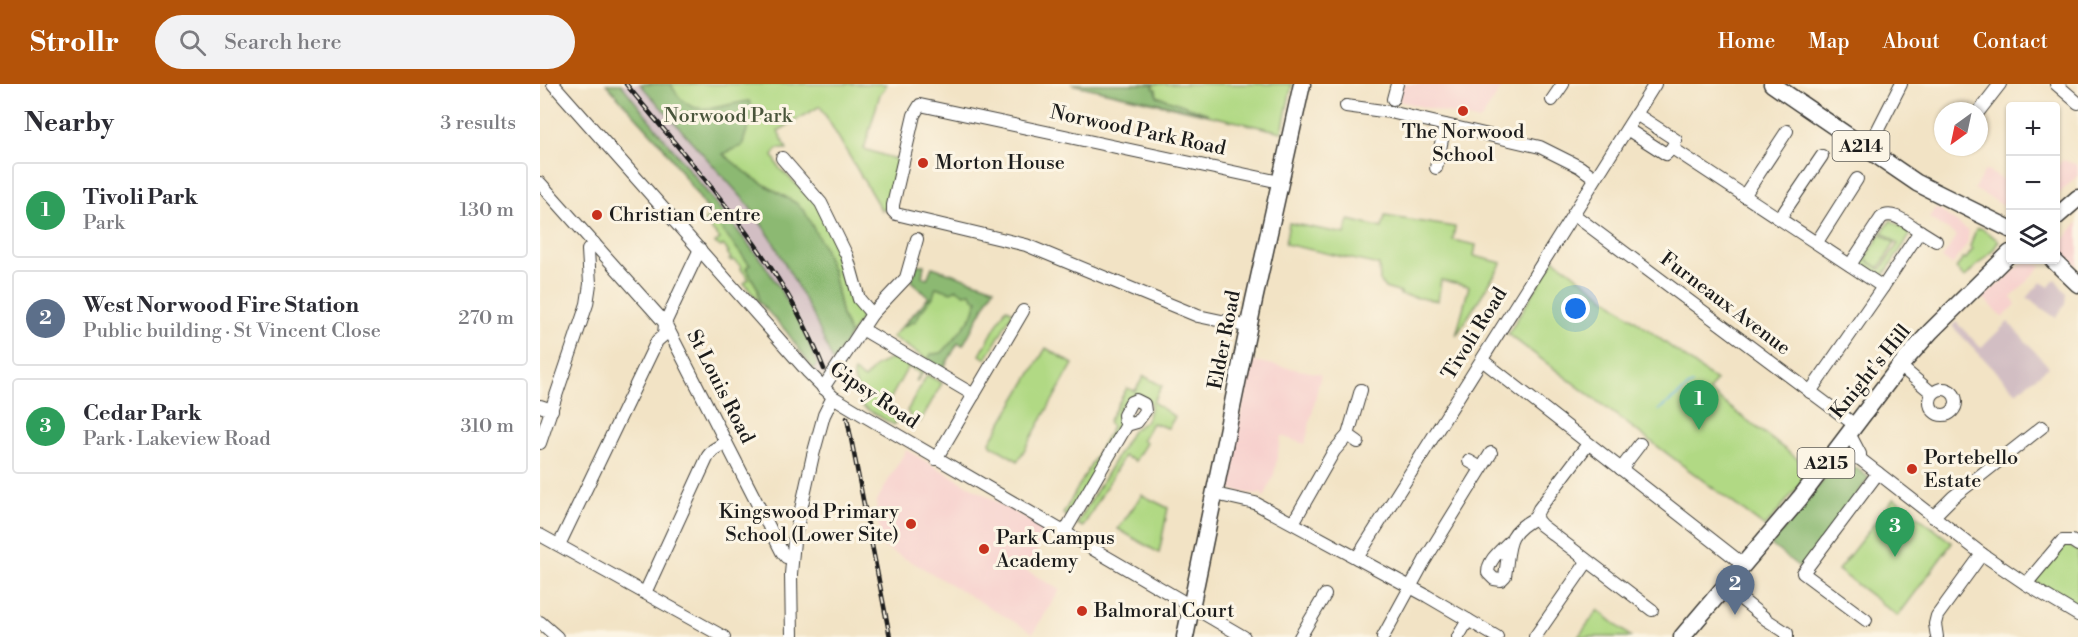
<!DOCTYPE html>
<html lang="en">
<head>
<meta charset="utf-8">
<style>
  body { margin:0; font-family:"Libre Bodoni",serif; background:#f2f2f3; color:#2b2b33 }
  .controls { position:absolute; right:18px; top:18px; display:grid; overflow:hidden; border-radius:6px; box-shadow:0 2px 4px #0004 }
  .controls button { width:54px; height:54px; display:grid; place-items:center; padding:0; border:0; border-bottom:2px solid #e1e1e2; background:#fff; color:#2b2b33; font:30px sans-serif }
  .compass { position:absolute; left:1394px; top:18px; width:54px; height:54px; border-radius:50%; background:#fff; box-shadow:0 2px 4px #0004; rotate:213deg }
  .you { position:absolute; left:1036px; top:225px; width:21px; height:21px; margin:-15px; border:4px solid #fff; border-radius:50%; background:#1a73e8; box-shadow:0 0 0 9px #1a73e833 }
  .badge { display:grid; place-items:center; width:39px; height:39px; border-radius:50%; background:#b45309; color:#fff; font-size:20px; font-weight:700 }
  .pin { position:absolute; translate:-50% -50px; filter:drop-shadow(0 2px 3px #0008) }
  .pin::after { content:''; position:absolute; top:32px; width:21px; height:18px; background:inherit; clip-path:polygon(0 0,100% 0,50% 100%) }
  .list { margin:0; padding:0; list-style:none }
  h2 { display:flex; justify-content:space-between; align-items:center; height:78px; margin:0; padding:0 24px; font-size:26px }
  h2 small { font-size:20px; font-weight:400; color:#7c7c81 }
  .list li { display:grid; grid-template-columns:39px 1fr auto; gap:18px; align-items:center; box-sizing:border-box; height:96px; margin:0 12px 12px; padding:0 12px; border:2px solid #e1e1e2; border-radius:6px }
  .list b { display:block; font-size:22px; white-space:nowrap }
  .list p { margin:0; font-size:20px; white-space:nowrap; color:#7c7c81 }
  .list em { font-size:20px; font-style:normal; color:#7c7c81 }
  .icon { flex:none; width:33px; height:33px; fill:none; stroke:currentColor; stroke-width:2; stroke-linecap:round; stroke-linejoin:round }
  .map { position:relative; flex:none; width:1538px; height:553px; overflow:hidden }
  header { display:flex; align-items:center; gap:36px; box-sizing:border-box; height:84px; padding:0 30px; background:#b45309; color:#fff }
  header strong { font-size:28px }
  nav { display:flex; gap:33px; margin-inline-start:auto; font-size:21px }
  .search { width:420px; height:54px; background:#f2f2f3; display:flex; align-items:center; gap:15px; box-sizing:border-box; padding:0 21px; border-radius:33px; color:#7c7c81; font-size:22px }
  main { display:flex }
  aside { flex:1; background:#fff }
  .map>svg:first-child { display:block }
  .built { fill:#f7d0cd }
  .industrial { fill:#d2bec3 }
  .green { fill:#b1d984; stroke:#667a50; stroke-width:1.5 }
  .forest { fill:#8cb972; stroke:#546a47; stroke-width:1.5 }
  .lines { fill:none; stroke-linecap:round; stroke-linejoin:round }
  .stream { stroke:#63aedb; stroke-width:2 }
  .minor-casing { stroke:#3c3a35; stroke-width:14 }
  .major-casing { stroke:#3c3a35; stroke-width:19 }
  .minor { stroke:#fff; stroke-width:12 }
  .major { stroke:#fff; stroke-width:16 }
  .rail-casing { stroke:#1c1c1c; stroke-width:4.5 }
  .rail { stroke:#fcf5e5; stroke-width:2; stroke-dasharray:7; stroke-linecap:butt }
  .poi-dot { fill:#c8321e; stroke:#fcf5e5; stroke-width:2 }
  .labels { text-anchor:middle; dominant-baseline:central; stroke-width:6; stroke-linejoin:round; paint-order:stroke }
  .shield { fill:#fcf5e5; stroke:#5f5d58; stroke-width:1.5 }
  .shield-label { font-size:18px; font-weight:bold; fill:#1c1c1c }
  .park-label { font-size:20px; fill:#49553b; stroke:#fcf5e5 }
  .street-label { font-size:20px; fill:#1c1c1c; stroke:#fcf5e5 }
  .poi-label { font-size:20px; fill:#1c1c1c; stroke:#fcf5e5; text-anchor:start }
</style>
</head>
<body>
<header>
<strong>Strollr</strong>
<div class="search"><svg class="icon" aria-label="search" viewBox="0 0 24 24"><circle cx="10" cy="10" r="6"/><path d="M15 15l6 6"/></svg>Search here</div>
<nav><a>Home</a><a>Map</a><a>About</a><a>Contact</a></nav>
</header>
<main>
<aside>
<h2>Nearby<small>3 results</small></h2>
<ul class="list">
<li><span class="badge" style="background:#2e9e5b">1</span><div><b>Tivoli Park</b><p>Park</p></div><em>130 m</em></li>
<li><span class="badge" style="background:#5c6f8a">2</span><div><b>West Norwood Fire Station</b><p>Public building · St Vincent Close</p></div><em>270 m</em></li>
<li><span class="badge" style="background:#2e9e5b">3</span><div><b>Cedar Park</b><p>Park · Lakeview Road</p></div><em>310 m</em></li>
</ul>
</aside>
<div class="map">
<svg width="1538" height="553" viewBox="0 0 1538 553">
  <rect width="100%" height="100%" fill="#fcf5e5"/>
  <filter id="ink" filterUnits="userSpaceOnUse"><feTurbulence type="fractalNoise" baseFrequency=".0167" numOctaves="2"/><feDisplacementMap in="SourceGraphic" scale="12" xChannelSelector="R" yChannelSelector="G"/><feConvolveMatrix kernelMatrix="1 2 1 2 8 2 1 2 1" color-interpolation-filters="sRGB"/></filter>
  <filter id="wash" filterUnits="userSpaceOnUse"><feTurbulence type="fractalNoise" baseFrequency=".008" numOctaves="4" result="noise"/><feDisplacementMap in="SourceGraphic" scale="24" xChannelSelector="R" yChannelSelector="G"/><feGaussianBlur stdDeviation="1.35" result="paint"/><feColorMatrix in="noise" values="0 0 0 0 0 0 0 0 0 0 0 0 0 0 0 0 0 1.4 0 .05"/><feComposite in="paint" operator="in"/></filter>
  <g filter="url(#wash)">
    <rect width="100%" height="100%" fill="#f2e3c5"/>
    <!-- built -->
    <g class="built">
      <path d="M862 0H964L940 37 859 17Z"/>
      <path d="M1523 76 1538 81V91L1516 113V83Z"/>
      <path d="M1445 86 1470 99V125L1434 105Z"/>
      <path d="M1396 124 1429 147 1427 160 1412 181 1402 174 1417 152 1389 134Z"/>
      <path d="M1538 138V182L1519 166 1518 163Z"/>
      <path d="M1487 178 1501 182 1471 214 1476 220 1463 234 1443 213 1480 182Z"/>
      <path d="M713 277 781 290 765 360 741 352 734 390 724 414 721 409 717 411 683 404Z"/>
      <path d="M366 366 508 447 486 486 520 506 493 549 381 483 341 462 336 418Z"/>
    </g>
    <!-- industrial -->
    <g class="industrial">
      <path d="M66 0H107L213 94 256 119 284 164 293 189 302 232 310 251 283 293 274 286 246 247 219 218 218 205 206 184 210 181 185 150 121 60Z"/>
      <path d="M1515 195 1526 209 1525 220 1516 234 1487 214 1501 198 1509 203Z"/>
      <path d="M1416 238 1441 264 1468 238 1509 283 1476 308 1412 242Z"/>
    </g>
    <!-- green -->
    <g class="green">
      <path d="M107 0H346L345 4 340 10 324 65 358 76 347 125 341 126 280 22 238 47 247 65H237L233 72 240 85 278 120 295 153 301 175 322 228 321 235 310 251 302 232 293 189 284 165 256 119 213 94 183 70Z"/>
      <path d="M531 0H752L742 48Z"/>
      <path d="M171 131 210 181 206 184 218 205 219 218 204 199 209 195 200 184 202 183 193 176 191 177 189 176 191 174 187 169 189 168 183 161 181 163 175 159 180 155 164 137Z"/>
      <path d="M845 132 915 143 913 156 936 161 934 172 962 179 916 252 929 202 901 196 898 217 860 211 861 209 845 204 840 197 839 181 745 160 749 139 805 150 809 136 842 144Z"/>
      <path d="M1351 136 1371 150 1342 194H1338L1317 180 1323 172 1326 174 1341 150 1355 159 1339 184 1326 176 1339 185H1341L1358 160 1342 148Z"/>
      <path d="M1441 144 1459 157 1453 166 1424 194 1416 184 1424 174 1426 175 1433 165 1430 163 1436 145Z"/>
      <path d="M1014 175 1176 297 1169 307 1272 386 1225 443 968 250Z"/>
      <path d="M377 181H384L382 193 387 195 392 183 454 204 423 261 418 259 403 285 352 253 389 213 371 197Z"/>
      <path d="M466 224 473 228 446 275 440 271Z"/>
      <path d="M506 264 533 280 478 377 451 361 450 358Z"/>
      <path d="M357 272 384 287 377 298 376 297 380 289 368 283 344 326 357 335 354 341 323 323 313 291 314 288 324 295 337 281Z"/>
      <path d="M387 291 402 299 380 338 371 333 367 327Z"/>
      <path d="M604 292 622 302 613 318 635 333 628 344 612 339 602 356 606 359 595 377 584 372 543 443 537 440 592 347 607 336 611 321 609 317 598 310C589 311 579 322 578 331 578 335 579 338 580 342L530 434 523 430 572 343 568 338 587 304 595 307Z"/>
      <path d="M602 411 628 424 619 469 578 445Z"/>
      <path d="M1354 414 1412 459 1358 532 1298 486Z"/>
      <path d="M1526 460 1538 467V522L1492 496Z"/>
      <path d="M1058 526 1091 553H1038Z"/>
    </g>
    <!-- forest -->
    <g class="forest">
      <path d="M66 0H81L224 180C244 211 265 244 277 280L274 286 246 247 219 218 218 205 206 184 210 181 185 150 121 60Z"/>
      <path d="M100 0H131C150 39 177 21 209 17L213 27 202 62 183 70 213 94 256 119 265 128 284 164 293 189 302 232 310 251 293 278 274 233 231 154 206 118Z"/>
      <path d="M531 0H614L613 4 616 5 617 12 669 30Z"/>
      <path d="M377 181H384L382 193 387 195 392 183 454 204 423 261 418 259 403 285 388 276 391 270C392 270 401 269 401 269 405 267 431 234 433 230 435 225 435 221 438 216L433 214 431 209 424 210 417 205 411 208 396 203 393 213 380 229 376 237 362 243 389 213 371 197Z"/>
      <path d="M1299 380 1318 385 1329 394 1262 485 1231 461 1295 382Z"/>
    </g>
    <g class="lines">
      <!-- stream -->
      <path class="stream" d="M1119 326 1152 300"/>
    </g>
  </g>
  <g filter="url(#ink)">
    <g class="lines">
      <defs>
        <g id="minor">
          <path d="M13 0 268 288 293 313 323 331 704 553"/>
          <path d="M1516 0 1538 19"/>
          <path d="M853 15 857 0"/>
          <path d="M1012 16 1023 0"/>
          <path d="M806 22 850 28 1000 63 1040 83 1055 94"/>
          <path d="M1439 27 1460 0"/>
          <path d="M1087 45 1126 70 1132 64 1136 56 1096 30"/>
          <path d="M1132 64 1343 203"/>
          <path d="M1327 67 1361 0"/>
          <path d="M242 74 281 119 307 172 319 215 332 230"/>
          <path d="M896 84 905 41"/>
          <path d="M0 99 125 239 242 468 246 473 252 474"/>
          <path d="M1204 112 1247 47"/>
          <path d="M1033 130 1315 341"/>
          <path d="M1240 134 1282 72"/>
          <path d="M1277 158 1317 95"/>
          <path d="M1310 181 1341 134C1353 125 1369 141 1380 147"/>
          <path d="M710 243 658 232 486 161 356 130 353 127V121L374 31 380 21 740 98"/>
          <path d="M322 245 434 311"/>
          <path d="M942 276 1204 481"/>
          <path d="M1360 282 1392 309"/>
          <path d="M283 304 332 230 366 194 377 155"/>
          <circle cx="1403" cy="318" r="13"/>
          <path d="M1270 308 1343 203 1380 147 1396 157"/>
          <path d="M596 316 604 320 605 327 597 338 590 340 585 337 584 331 591 318Z"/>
          <path d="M0 322 12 326"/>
          <path d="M1309 349 1320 370V375"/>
          <path d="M808 351 818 358"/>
          <path d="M0 359 47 220 50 200 48 166 54 159"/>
          <path d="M1294 370 1320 375 1442 470 1486 500 1538 531"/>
          <path d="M396 375 483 227"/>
          <path d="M929 377 941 384"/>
          <path d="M1081 385 1100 360"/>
          <path d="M675 410 715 419 887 512 957 553"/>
          <path d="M1393 433 1413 413 1502 343"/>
          <path d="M995 434 1001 441 1112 526"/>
          <path d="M995 434 999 425 1048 360"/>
          <path d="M753 439 794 367 808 351 821 306"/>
          <path d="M524 449 588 339"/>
          <path d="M0 451 184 553"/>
          <path d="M969 458C960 467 948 476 948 489L954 495 961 496 965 492C970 462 965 450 995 434"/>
          <path d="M19 461 117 257 124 251 125 239 160 165"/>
          <path d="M817 474 1115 0"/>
          <path d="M1486 500 1522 457H1532L1538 461"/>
          <path d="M1186 503 1227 536 1247 549V553"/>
          <path d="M105 509 168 372 173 366 186 358"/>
          <path d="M1326 536 1263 489 1338 389"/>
          <path d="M0 538 17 553"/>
          <path d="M252 553 251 490 254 457 273 371 284 331 293 313"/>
          <path d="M760 553 785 511"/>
          <path d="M843 553 885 476 951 369"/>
          <path d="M918 553 928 536"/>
          <path d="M995 553 1047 478"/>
          <path d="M1397 553 1395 540 1397 532 1442 470"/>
        </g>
        <g id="major">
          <path d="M1232 0 1377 99 1470 145"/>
          <path d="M1516 133 1538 114"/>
          <path d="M1513 176 1538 200"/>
          <path d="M645 553 714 216 762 0"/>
          <path d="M1142 553 1260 414 1360 282 1391 247 1470 169"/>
        </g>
      </defs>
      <!-- minor casing -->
      <use href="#minor" class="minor-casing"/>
      <!-- major casing -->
      <use href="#major" class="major-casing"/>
      <!-- minor -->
      <use href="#minor" class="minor"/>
      <!-- major -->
      <use href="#major" class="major"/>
      <defs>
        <g id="rail">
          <path d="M86 0C159 90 242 176 284 285"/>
          <path d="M307 334 350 553"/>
        </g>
      </defs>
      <!-- rail casing -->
      <use href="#rail" class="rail-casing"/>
      <!-- rail -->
      <use href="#rail" class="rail"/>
    </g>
  </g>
  <!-- markers -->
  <g class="poi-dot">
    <circle cx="923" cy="27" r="6"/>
    <circle cx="383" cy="79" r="6"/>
    <circle cx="57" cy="131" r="6"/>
    <circle cx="1372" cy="385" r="6"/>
    <circle cx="371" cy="440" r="6"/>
    <circle cx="444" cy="465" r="6"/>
    <circle cx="542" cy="527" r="6"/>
  </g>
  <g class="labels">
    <!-- shield labels -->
    <g class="shield">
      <rect x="1292.5" y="47" width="57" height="30" rx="4.5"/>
      <rect x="1257.5" y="364" width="57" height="30" rx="4.5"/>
    </g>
    <g class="shield-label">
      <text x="1321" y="62">A214</text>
      <text x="1286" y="379">A215</text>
    </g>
    <!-- park labels -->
    <g class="park-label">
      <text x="188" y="32">Norwood Park</text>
    </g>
    <!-- street labels -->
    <g class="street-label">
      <text transform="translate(598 47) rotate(12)">Norwood Park Road</text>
      <text transform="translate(1185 220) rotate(37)">Furneaux Avenue</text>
      <text transform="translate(935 250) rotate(-58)">Tivoli Road</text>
      <text transform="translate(685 256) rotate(-79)">Elder Road</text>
      <text transform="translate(1331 288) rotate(-51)">Knight's Hill</text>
      <text transform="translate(180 303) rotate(63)">St Louis Road</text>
      <text transform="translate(334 312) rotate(34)">Gipsy Road</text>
    </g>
    <!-- poi labels -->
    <g class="poi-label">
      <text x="923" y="48" text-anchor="middle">The Norwood<tspan x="923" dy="23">School</tspan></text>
      <text x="395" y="79">Morton House</text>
      <text x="69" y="131">Christian Centre</text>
      <text x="1384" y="374">Portebello<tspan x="1384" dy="23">Estate</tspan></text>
      <text x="359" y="428" text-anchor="end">Kingswood Primary<tspan x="359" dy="23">School (Lower Site)</tspan></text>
      <text x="456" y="454">Park Campus<tspan x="456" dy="23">Academy</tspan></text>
      <text x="554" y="527">Balmoral Court</text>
    </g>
  </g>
</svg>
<div class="controls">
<button>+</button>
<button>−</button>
<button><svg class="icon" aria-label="layers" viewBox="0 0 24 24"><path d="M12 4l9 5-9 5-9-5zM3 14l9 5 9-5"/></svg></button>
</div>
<svg class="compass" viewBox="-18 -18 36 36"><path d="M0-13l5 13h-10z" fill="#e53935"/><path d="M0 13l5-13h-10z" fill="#7c7c81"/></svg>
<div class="you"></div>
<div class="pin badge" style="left:1159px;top:346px;background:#2e9e5b">1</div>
<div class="pin badge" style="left:1195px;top:531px;background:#5c6f8a">2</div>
<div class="pin badge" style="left:1355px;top:473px;background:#2e9e5b">3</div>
</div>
</main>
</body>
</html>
